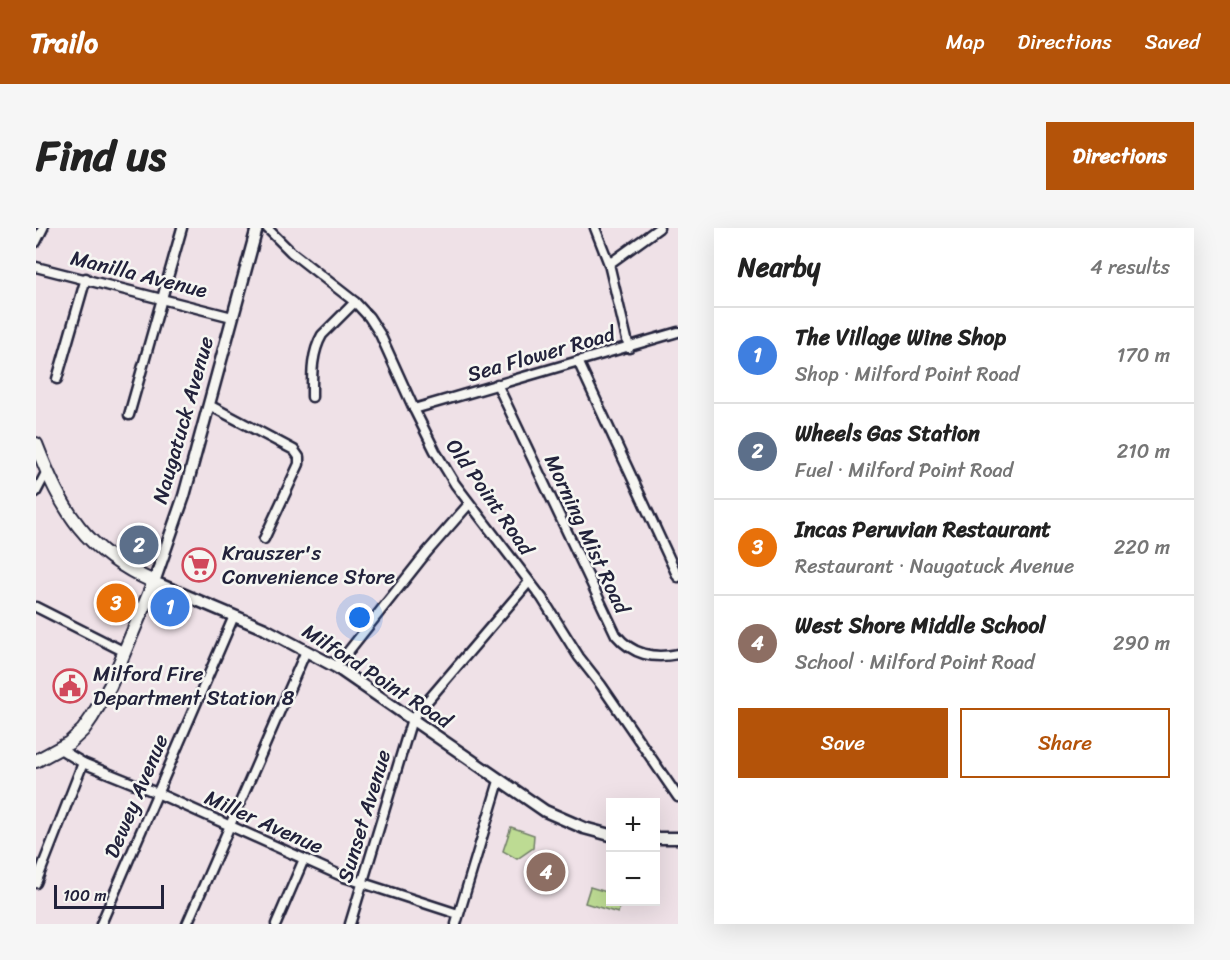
<!DOCTYPE html>
<html lang="en">
<head>
<meta charset="utf-8">
<style>
  body { margin:0; font-family:Sriracha,sans-serif; background:#f6f6f6; color:#222 }
  .controls { position:absolute; right:18px; bottom:18px; display:grid; overflow:hidden; border-radius:0px; box-shadow:0 6px 24px #0002 }
  .controls button { width:54px; height:54px; display:grid; place-items:center; padding:0; border:0; border-bottom:2px solid #e0e0e0; background:#fff; color:#222; font:30px sans-serif }
  .scale { position:absolute; left:18px; bottom:15px; width:110px; box-sizing:border-box; padding-left:6px; border:3px solid #22223b; border-top:0; font-size:16px; line-height:21px; white-space:nowrap; color:#22223b; -webkit-text-stroke:4px #f6f6f2; paint-order:stroke }
  .you { position:absolute; left:324px; top:390px; width:21px; height:21px; margin:-15px; border:4px solid #fff; border-radius:50%; background:#1a73e8; box-shadow:0 0 0 9px #1a73e833 }
  .badge { display:grid; place-items:center; width:39px; height:39px; border-radius:50%; background:#b45309; color:#fff; font-size:20px; font-weight:700 }
  .pin { position:absolute; translate:-50% -50%; border:3px solid #fff; box-shadow:0 2px 6px #0006 }
  .list { margin:0; padding:0; list-style:none }
  h2 { display:flex; justify-content:space-between; align-items:center; height:78px; margin:0; padding:0 24px; font-size:26px }
  h2 small { font-size:20px; font-weight:400; color:#767676 }
  .list li { display:grid; grid-template-columns:39px 1fr auto; gap:18px; align-items:center; box-sizing:border-box; height:96px; padding:0 24px; border-top:2px solid #e0e0e0 }
  .list b { display:block; font-size:22px; white-space:nowrap }
  .list p { margin:0; font-size:20px; white-space:nowrap; color:#767676 }
  .list em { font-size:20px; font-style:normal; color:#767676 }
  .actions { display:flex; gap:12px; padding:18px 24px }
  .actions a { flex:1; padding:14px 0; border:2px solid #b45309; border-radius:0px; text-align:center; font-size:21px; color:#b45309 }
  .actions .main { background:#b45309; color:#fff }
  .map { position:relative; flex:none; width:642px; height:696px; overflow:hidden; border-radius:0px }
  header { display:flex; align-items:center; gap:36px; box-sizing:border-box; height:84px; padding:0 30px; background:#b45309; color:#fff }
  header strong { font-size:28px }
  nav { display:flex; gap:33px; margin-inline-start:auto; font-size:21px }
  .intro { display:flex; align-items:center; justify-content:space-between; box-sizing:border-box; height:144px; padding:0 36px }
  h1 { margin:0; font-size:42px }
  .button { padding:15px 27px; border-radius:0px; background:#b45309; color:#fff; font-size:21px; font-weight:700 }
  main { display:flex; gap:36px; padding:0 36px }
  aside { flex:1; background:#fff; border-radius:0px; box-shadow:0 6px 24px #0002 }
  .map>svg:first-child { display:block }
  .green { fill:#bddb93; stroke:#707e67; stroke-width:1.5 }
  .lines { fill:none; stroke-linecap:round; stroke-linejoin:round }
  .minor-casing { stroke:#22223b; stroke-width:13 }
  .tertiary-casing { stroke:#22223b; stroke-width:15 }
  .secondary-casing { stroke:#22223b; stroke-width:16 }
  .minor { stroke:#f6f6f2; stroke-width:8 }
  .tertiary { stroke:#f6f6f2; stroke-width:10 }
  .secondary { stroke:#f6f6f2; stroke-width:12 }
  .labels { text-anchor:middle; dominant-baseline:central; stroke-width:5; stroke-linejoin:round; paint-order:stroke }
  .street-label { font-size:21px; fill:#22223b; stroke:#f6f6f2 }
  .poi-label { font-size:21px; fill:#22223b; stroke:#f6f6f2; text-anchor:start }
</style>
</head>
<body>
<header>
<strong>Trailo</strong>
<nav><a>Map</a><a>Directions</a><a>Saved</a></nav>
</header>
<div class="intro"><h1>Find us</h1><a class="button">Directions</a></div>
<main>
<div class="map">
<svg width="642" height="696" viewBox="0 0 642 696">
  <rect width="100%" height="100%" fill="#efe1e7"/>
  <filter id="ink" filterUnits="userSpaceOnUse"><feTurbulence type="fractalNoise" baseFrequency=".0167" numOctaves="2"/><feDisplacementMap in="SourceGraphic" scale="12" xChannelSelector="R" yChannelSelector="G"/><feConvolveMatrix kernelMatrix="1 2 1 2 8 2 1 2 1" color-interpolation-filters="sRGB"/></filter>
  <g filter="url(#ink)">
    <!-- green -->
    <g class="green">
      <path d="M475 599 498 607 497 620 481 631 467 623Z"/>
      <path d="M554 659 574 665V674H585L582 685 549 675Z"/>
    </g>
    <g class="lines">
      <defs>
        <g id="minor">
          <path d="M231 0 255 24 319 74 333 89 344 106 378 181 399 223 419 256 506 370 543 429 565 457 642 569"/>
          <path d="M559 0 573 36 593 120"/>
          <path d="M0 14 7 0"/>
          <path d="M573 36 623 0"/>
          <path d="M0 39 196 89"/>
          <path d="M542 133 642 349"/>
          <path d="M21 151 50 50"/>
          <path d="M461 156 580 407C597 427 617 431 642 426"/>
          <path d="M276 169C276 148 275 126 286 107L319 74"/>
          <path d="M173 177 258 222 263 229V236L228 311"/>
          <path d="M378 181 642 104"/>
          <path d="M93 187 146 0"/>
          <path d="M0 264 11 243"/>
          <path d="M0 379 89 424"/>
          <path d="M300 439 391 324 433 276"/>
          <path d="M24 521 47 535 121 565 308 649 422 686"/>
          <path d="M0 655 47 535"/>
          <path d="M65 696 198 388"/>
          <path d="M151 696 270 423"/>
          <path d="M240 696 268 631"/>
          <path d="M314 696 376 491 493 354"/>
          <path d="M420 696 463 553"/>
        </g>
        <g id="tertiary">
          <path d="M221 0 148 268 118 354 229 401 300 439 509 583 548 600 574 607"/>
          <path d="M620 610H642"/>
        </g>
        <path id="secondary" d="M0 216C26 283 49 323 118 354L74 458 56 489 47 502 33 515 0 533"/>
      </defs>
      <!-- minor casing -->
      <use href="#minor" class="minor-casing"/>
      <!-- tertiary casing -->
      <use href="#tertiary" class="tertiary-casing"/>
      <!-- secondary casing -->
      <use href="#secondary" class="secondary-casing"/>
      <!-- minor -->
      <use href="#minor" class="minor"/>
      <!-- tertiary -->
      <use href="#tertiary" class="tertiary"/>
      <!-- secondary -->
      <use href="#secondary" class="secondary"/>
    </g>
  </g>
  <!-- icons -->
  <defs>
    <symbol id="supermarket-ring" viewBox="-11 -11 22 22"><circle r="9.5" fill="#f6f6f2" stroke="#d1495b" stroke-width="1.5"/><path d="M-6-5.5h2.5l.6 2H6L4.5 2H-2.5L-4.4-4H-6ZM-1.5 3.2a1.3 1.3 0 1 0 .1 0ZM3 3.2a1.3 1.3 0 1 0 .1 0Z" fill="#d1495b"/></symbol>
    <symbol id="civic-ring" viewBox="-11 -11 22 22"><circle r="9.5" fill="#f6f6f2" stroke="#d1495b" stroke-width="1.5"/><path d="M-.6-6.5H3V-4.5H.6V-3L4-1V1h2V6H-6V1h2V-1L-.6-3ZM-1.2 2.5V6h2.4V2.5Z" fill="#d1495b"/></symbol>
  </defs>
  <g fill-rule="evenodd">
    <use href="#supermarket-ring" x="144" y="318" width="38" height="38"/>
    <use href="#civic-ring" x="15" y="439" width="38" height="38"/>
  </g>
  <g class="labels">
    <!-- street labels -->
    <g class="street-label">
      <text transform="translate(103 46) rotate(14)">Manilla Avenue</text>
      <text transform="translate(505 126) rotate(-16)">Sea Flower Road</text>
      <text transform="translate(147 192) rotate(-74)">Naugatuck Avenue</text>
      <text transform="translate(454 269) rotate(55)">Old Point Road</text>
      <text transform="translate(551 306) rotate(65)">Morning Mist Road</text>
      <text transform="translate(341 448) rotate(33)">Milford Point Road</text>
      <text transform="translate(100 568) rotate(-67)">Dewey Avenue</text>
      <text transform="translate(328 588) rotate(-73)">Sunset Avenue</text>
      <text transform="translate(228 594) rotate(24)">Miller Avenue</text>
    </g>
    <!-- poi labels -->
    <g class="poi-label">
      <text x="186" y="325">Krauszer's<tspan x="186" dy="24">Convenience Store</tspan></text>
      <text x="57" y="446">Milford Fire<tspan x="57" dy="24">Department Station 8</tspan></text>
    </g>
  </g>
</svg>
<div class="controls">
<button>+</button>
<button>−</button>
</div>
<div class="scale">100 m</div>
<div class="you"></div>
<div class="pin badge" style="left:134px;top:379px;background:#3f7fe0">1</div>
<div class="pin badge" style="left:103px;top:317px;background:#5c6f8a">2</div>
<div class="pin badge" style="left:80px;top:375px;background:#e8710a">3</div>
<div class="pin badge" style="left:510px;top:644px;background:#8d6e63">4</div>
</div>
<aside>
<h2>Nearby<small>4 results</small></h2>
<ul class="list">
<li><span class="badge" style="background:#3f7fe0">1</span><div><b>The Village Wine Shop</b><p>Shop · Milford Point Road</p></div><em>170 m</em></li>
<li><span class="badge" style="background:#5c6f8a">2</span><div><b>Wheels Gas Station</b><p>Fuel · Milford Point Road</p></div><em>210 m</em></li>
<li><span class="badge" style="background:#e8710a">3</span><div><b>Incas Peruvian Restaurant</b><p>Restaurant · Naugatuck Avenue</p></div><em>220 m</em></li>
<li><span class="badge" style="background:#8d6e63">4</span><div><b>West Shore Middle School</b><p>School · Milford Point Road</p></div><em>290 m</em></li>
</ul>
<div class="actions"><a class="main">Save</a><a>Share</a></div>
</aside>
</main>
</body>
</html>
